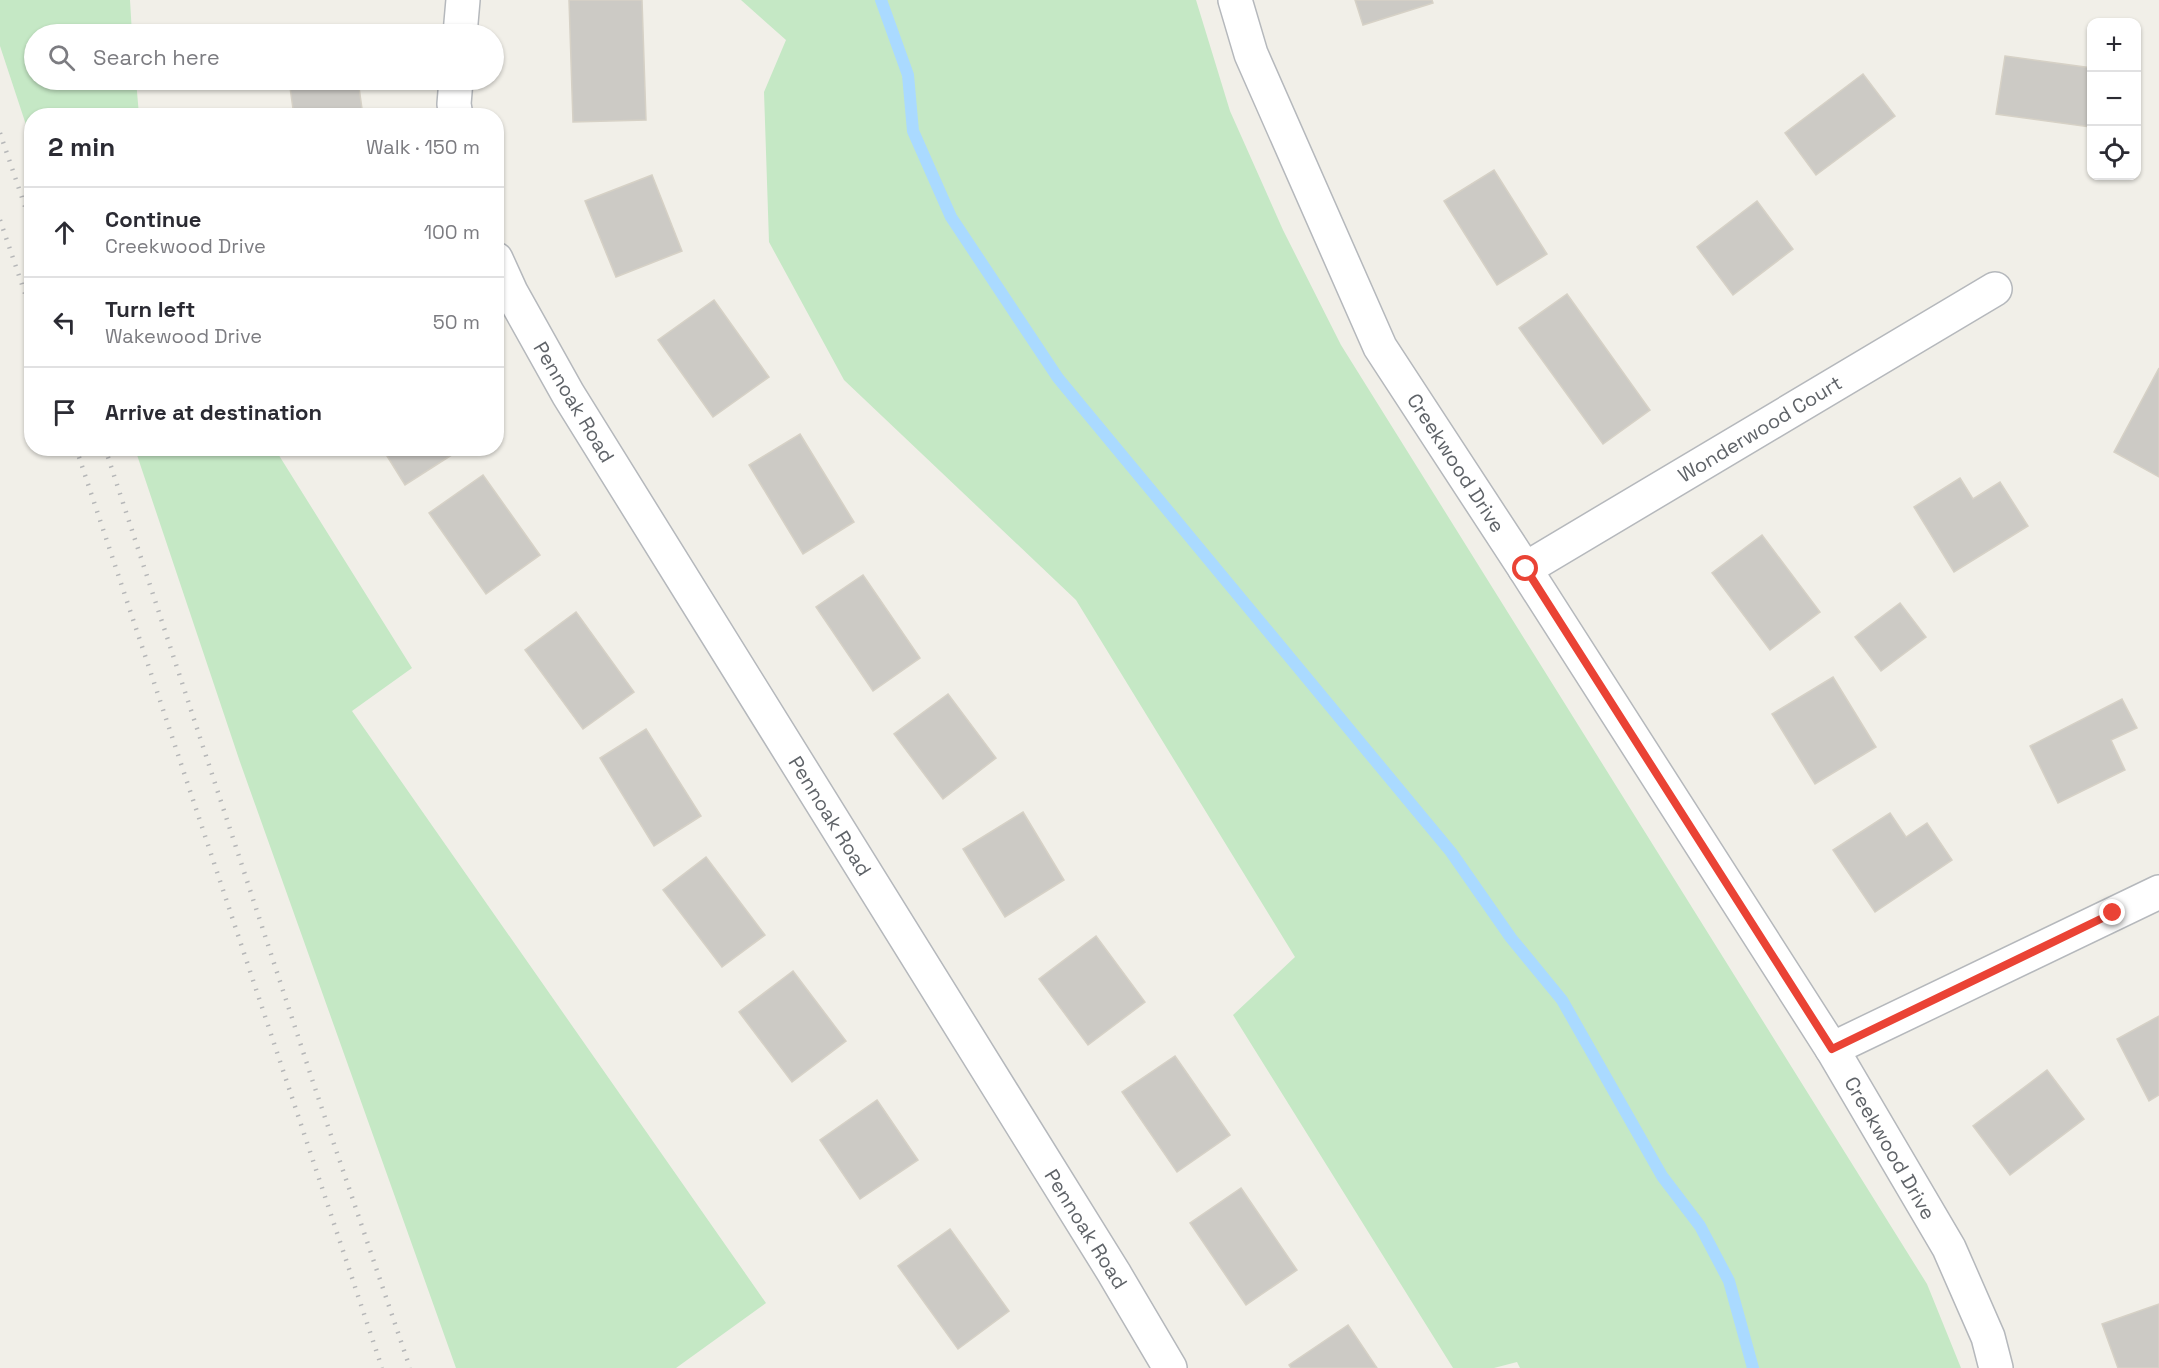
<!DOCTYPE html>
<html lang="en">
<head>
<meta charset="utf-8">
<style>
  body { margin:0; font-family:"Space Grotesk",sans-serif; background:#f2f2f3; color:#2b2b33 }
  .controls { position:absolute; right:18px; top:18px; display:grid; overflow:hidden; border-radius:12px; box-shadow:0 2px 4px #0004 }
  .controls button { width:54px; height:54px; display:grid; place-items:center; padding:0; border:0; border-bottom:2px solid #e1e1e2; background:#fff; color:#2b2b33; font:30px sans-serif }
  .stop { position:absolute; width:18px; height:18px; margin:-14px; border:4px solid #ea4335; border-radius:50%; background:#fff }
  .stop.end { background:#ea4335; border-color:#fff; box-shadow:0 2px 6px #0008 }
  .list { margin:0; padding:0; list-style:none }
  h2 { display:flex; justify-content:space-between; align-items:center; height:78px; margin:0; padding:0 24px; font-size:26px }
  h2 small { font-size:20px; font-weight:400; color:#7c7c81 }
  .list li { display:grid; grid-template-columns:39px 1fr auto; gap:18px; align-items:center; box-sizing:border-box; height:90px; padding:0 24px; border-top:2px solid #e1e1e2 }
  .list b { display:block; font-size:22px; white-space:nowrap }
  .list p { margin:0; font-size:20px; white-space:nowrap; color:#7c7c81 }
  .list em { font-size:20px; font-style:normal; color:#7c7c81 }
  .icon { flex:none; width:33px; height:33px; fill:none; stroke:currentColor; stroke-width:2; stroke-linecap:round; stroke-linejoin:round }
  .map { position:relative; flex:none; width:2159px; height:1368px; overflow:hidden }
  .search { position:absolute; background:#fff; box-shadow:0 2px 4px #0004; left:24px; top:24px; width:480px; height:66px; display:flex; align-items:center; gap:15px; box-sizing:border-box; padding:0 21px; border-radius:33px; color:#7c7c81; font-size:22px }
  .panel { position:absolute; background:#fff; box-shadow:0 2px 4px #0004; left:24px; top:108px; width:480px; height:348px; border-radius:24px }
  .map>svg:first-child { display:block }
  .green { fill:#c5e8c5 }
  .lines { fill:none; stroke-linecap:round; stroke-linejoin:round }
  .stream { stroke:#aadaff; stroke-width:12 }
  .building { fill:#cccac5; stroke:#d6d1c6; stroke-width:1.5 }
  .minor-casing { stroke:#b5b8bc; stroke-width:36 }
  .minor { stroke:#fff; stroke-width:33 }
  .rail { stroke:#b6b7b8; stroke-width:4.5; stroke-dasharray:1.5 8; stroke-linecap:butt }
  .route { stroke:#ea4335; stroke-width:8 }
  .labels { text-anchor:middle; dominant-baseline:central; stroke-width:6; stroke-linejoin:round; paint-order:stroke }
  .street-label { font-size:20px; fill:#5f6368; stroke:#fff }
</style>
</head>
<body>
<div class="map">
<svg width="2159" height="1368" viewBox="0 0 2159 1368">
  <rect width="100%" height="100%" fill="#f1efe8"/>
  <!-- green -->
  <g class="green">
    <path d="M0 0H130L132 34H34V80H136L139 115 32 116 31 140 0 46Z"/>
    <path d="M741 0H1196L1230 111 1283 230 1341 345 1927 1284 1961 1368H1520L1517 1362 1494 1368H1453L1233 1015 1295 957 1076 600 844 380 769 242 764 92 786 40Z"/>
    <path d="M135 449H275L412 668 352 711 766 1303 676 1368H456L240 762Z"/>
  </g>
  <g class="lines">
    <!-- stream -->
    <path class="stream" d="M881 0 908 75 913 131 951 217 1058 378 1451 852 1511 938 1562 1000 1662 1176 1700 1226 1729 1281 1753 1368"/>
  </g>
  <!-- building -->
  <g class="building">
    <path d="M569 0H642L646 120 573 122Z"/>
    <path d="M1355 0H1432L1433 3 1363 25Z"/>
    <path d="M2005 56 2092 68 2090 127 1996 114Z"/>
    <path d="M1863 74 1895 116 1816 175 1785 133Z"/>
    <path d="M289 80H358L363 116H294Z"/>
    <path d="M1494 170 1547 254 1497 285 1444 201Z"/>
    <path d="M652 175 682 251 616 277 585 201Z"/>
    <path d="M1757 201 1793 249 1733 295 1697 247Z"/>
    <path d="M1567 294 1650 410 1603 444 1519 328Z"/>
    <path d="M714 300 769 377 713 417 658 340Z"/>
    <path d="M2159 368V477L2114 452Z"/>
    <path d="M800 434 854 522 803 554 749 465Z"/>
    <path d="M382 448H456L458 451 405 485Z"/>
    <path d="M483 475 540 555 486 594 429 513Z"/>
    <path d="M1960 478 1973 499 2000 482 2028 526 1954 572 1914 507Z"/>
    <path d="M1762 535 1820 612 1770 650 1712 573Z"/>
    <path d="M863 575 920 658 873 691 816 607Z"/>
    <path d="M1900 603 1926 637 1881 671 1855 637Z"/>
    <path d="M576 612 634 692 583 729 525 650Z"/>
    <path d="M1833 677 1876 747 1815 784 1772 714Z"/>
    <path d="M948 694 996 758 943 799 894 734Z"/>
    <path d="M2122 699 2137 728 2111 740 2125 770 2058 803 2030 746Z"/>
    <path d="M646 729 701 816 654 846 600 758Z"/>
    <path d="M1023 812 1064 880 1005 917 963 849Z"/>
    <path d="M1890 813 1906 837 1927 823 1952 860 1875 912 1833 850Z"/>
    <path d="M706 857 765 935 722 967 663 890Z"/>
    <path d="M1096 936 1145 1002 1088 1045 1039 979Z"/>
    <path d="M793 971 846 1041 792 1082 739 1012Z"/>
    <path d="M2159 1016V1095L2149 1101 2117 1039Z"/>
    <path d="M1175 1056 1230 1135 1177 1172 1122 1092Z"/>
    <path d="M2047 1070 2084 1119 2010 1175 1973 1126Z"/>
    <path d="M877 1100 918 1160 860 1199 820 1140Z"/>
    <path d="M1241 1188 1297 1270 1246 1305 1190 1223Z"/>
    <path d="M950 1229 1009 1311 958 1349 898 1266Z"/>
    <path d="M2159 1304V1368H2118L2102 1324Z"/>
    <path d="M1348 1325 1377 1368H1291L1289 1365Z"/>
  </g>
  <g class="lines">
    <defs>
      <g id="minor">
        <path d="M1235 0 1251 54 1380 347 1525 569 1832 1049 1949 1248 1988 1337 1996 1368"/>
        <path d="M460 34 463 0"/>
        <path d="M456 80 454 104 456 116"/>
        <path d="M496 259 511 292 568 394 1114 1273 1170 1368"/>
        <path d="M1525 569 1995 289"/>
        <path d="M1832 1049 2159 892"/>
      </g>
    </defs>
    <!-- minor casing -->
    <use href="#minor" class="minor-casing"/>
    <!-- minor -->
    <use href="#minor" class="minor"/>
    <!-- rail -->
    <g class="rail">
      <path d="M0 133 32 227"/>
      <path d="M0 220 32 314"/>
      <path d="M76 448 382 1368"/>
      <path d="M105 448 314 1085 410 1368"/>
    </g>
  </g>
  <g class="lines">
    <!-- route -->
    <path class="route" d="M1526 569 1832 1049 2113 913"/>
  </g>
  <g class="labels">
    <!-- street labels -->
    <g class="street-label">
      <text transform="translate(574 402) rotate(59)">Pennoak Road</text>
      <text transform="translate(1760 429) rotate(-31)">Wonderwood Court</text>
      <text transform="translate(1456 463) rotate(57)">Creekwood Drive</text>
      <text transform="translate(830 816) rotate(58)">Pennoak Road</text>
      <text transform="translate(1890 1148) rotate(60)">Creekwood Drive</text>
      <text transform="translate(1086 1229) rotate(58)">Pennoak Road</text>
    </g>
  </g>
</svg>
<div class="controls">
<button>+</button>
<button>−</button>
<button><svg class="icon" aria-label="locate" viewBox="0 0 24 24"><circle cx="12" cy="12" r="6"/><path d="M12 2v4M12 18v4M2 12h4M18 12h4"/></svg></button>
</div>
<div class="stop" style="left:1526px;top:569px"></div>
<div class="stop end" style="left:2113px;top:913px"></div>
<div class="search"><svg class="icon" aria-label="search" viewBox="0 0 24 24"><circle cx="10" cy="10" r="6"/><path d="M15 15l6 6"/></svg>Search here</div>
<section class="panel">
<h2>2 min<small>Walk · 150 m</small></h2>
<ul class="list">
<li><svg class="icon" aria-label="ahead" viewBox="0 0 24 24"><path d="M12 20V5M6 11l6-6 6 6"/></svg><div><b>Continue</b><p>Creekwood Drive</p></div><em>100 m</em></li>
<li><svg class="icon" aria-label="left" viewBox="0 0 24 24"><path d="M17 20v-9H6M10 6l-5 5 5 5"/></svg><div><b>Turn left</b><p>Wakewood Drive</p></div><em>50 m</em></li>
<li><svg class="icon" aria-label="arrive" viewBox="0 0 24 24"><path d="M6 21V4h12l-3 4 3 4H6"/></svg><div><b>Arrive at destination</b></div></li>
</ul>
</section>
</div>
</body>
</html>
